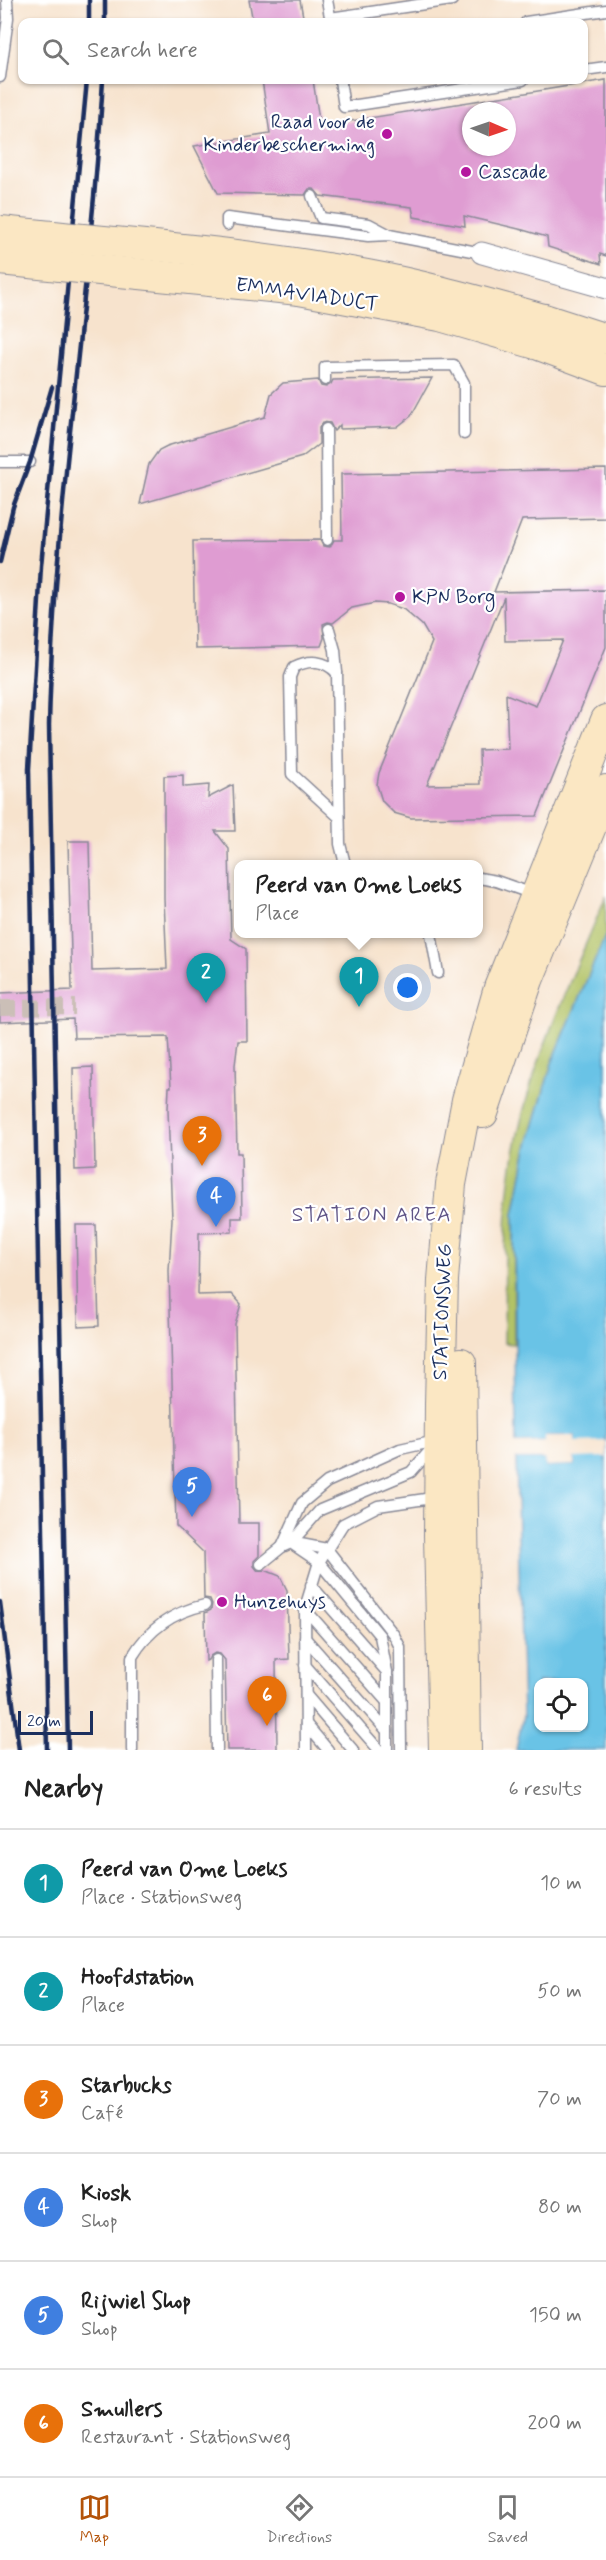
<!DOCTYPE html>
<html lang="en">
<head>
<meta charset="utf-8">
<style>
  body { margin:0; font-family:Mynerve,sans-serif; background:#f2f2f2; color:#222 }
  .controls { position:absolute; right:18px; bottom:18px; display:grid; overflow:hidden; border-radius:12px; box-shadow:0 2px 4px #0004 }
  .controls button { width:54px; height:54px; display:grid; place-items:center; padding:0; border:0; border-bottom:2px solid #e0e0e0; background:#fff; color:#222; font:30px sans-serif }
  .compass { position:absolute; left:462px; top:102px; width:54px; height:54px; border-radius:50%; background:#fff; box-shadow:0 2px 4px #0004; rotate:92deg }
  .scale { position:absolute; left:18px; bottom:15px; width:75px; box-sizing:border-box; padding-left:6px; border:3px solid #1b2f5e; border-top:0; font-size:16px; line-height:21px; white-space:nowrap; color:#1b2f5e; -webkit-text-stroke:4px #fff; paint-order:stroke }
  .you { position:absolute; left:408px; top:988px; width:21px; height:21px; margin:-15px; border:4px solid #fff; border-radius:50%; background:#1a73e8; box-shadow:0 0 0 9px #1a73e833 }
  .badge { display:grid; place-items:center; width:39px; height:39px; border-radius:50%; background:#b45309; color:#fff; font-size:20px; font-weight:700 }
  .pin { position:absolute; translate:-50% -50px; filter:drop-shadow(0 2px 3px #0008) }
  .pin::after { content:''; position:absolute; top:32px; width:21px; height:18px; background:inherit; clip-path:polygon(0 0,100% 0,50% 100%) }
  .popup { position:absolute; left:234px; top:860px; width:249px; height:78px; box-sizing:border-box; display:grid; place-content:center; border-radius:12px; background:#fff; filter:drop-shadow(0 2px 4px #0005); font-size:20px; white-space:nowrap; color:#767676 }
  .popup b { font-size:22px; color:#222 }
  .popup::after { content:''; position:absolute; left:50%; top:100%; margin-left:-12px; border:12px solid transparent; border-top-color:#fff }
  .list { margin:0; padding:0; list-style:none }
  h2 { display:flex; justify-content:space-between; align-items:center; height:78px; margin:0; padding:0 24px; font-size:26px }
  h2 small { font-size:20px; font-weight:400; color:#767676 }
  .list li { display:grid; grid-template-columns:39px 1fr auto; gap:18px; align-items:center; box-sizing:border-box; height:108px; padding:0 24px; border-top:2px solid #e0e0e0 }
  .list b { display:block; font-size:22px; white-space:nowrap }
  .list p { margin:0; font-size:20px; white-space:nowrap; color:#767676 }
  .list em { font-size:20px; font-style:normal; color:#767676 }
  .icon { flex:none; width:33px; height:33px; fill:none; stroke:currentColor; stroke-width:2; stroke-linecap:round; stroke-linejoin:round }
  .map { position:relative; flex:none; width:606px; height:1750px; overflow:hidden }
  .search { position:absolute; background:#fff; box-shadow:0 2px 4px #0004; left:18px; right:18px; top:18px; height:66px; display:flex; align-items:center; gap:15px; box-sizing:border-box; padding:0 21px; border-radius:12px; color:#767676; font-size:22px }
  .sheet { height:726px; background:#fff }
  nav { display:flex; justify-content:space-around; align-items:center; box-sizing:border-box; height:84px; border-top:2px solid #e0e0e0; background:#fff; font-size:16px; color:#767676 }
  nav a { display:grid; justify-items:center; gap:3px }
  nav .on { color:#b45309 }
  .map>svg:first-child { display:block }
  .green { fill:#b2c366; stroke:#667962; stroke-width:1.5 }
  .water { fill:#69c3e6; stroke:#4279a2; stroke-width:1.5; fill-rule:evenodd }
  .pier { fill:#f7e3cd }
  .building { fill:#df9cd2; fill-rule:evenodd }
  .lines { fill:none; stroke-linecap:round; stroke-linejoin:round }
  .pedestrian-tunnel { stroke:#cbbfb7; stroke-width:16; stroke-dasharray:16 8; stroke-linecap:butt }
  .service-casing { stroke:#898996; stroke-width:13 }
  .minor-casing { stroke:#898996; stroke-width:23 }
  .secondary-casing { stroke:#898996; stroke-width:32 }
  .service { stroke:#fff; stroke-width:10 }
  .minor { stroke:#fff; stroke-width:21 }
  .secondary { stroke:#fbe7c3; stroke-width:30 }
  .rail { stroke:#1b2f5e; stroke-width:4.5 }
  .secondary-bridge-casing { stroke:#898996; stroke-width:32; stroke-linecap:butt }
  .secondary-bridge { stroke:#fbe7c3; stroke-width:30 }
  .poi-dot { fill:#b5179e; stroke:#fff; stroke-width:2 }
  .labels { text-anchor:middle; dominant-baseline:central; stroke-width:4.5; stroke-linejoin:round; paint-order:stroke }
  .poi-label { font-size:20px; fill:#1b2f5e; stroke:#fff; text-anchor:start }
  .street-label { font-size:20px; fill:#1b2f5e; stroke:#fff }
  .neighbourhood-label { font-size:21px; letter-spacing:1.5px; fill:#605587; stroke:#fff }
</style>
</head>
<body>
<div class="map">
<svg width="606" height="1750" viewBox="0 0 606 1750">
  <rect width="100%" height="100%" fill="#fff"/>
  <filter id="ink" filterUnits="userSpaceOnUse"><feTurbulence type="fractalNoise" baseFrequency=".0167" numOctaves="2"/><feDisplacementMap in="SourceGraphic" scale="12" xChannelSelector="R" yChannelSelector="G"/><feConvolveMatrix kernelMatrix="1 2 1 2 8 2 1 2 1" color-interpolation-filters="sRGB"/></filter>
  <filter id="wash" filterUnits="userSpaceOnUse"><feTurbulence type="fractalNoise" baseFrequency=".008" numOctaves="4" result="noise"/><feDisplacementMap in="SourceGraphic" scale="24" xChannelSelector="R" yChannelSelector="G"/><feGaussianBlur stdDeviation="1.35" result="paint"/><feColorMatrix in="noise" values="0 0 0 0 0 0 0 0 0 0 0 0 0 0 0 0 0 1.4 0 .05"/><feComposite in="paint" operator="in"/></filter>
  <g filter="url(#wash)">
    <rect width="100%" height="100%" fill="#f7e3cd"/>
    <!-- green -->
    <path class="green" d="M606 896V934L552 1063 527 1148 514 1215V1344L504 1343C505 1284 503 1224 512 1166 526 1072 570 984 606 896Z"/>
    <!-- water -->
    <path class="water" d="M606 934V1750H516L523 1716 516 1459H546V1466L574 1465V1436H546V1442L516 1443 514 1215 527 1148 552 1063ZM538 1682H584V1728H538Z"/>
    <!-- pier -->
    <path class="pier" d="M545 1436H574V1442L606 1441V1457L574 1458V1465L546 1466 545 1459H516V1456H546L549 1463 571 1462V1439H548L546 1445 516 1446V1443L545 1442Z"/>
    <g id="blocks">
      <!-- building -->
      <g class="building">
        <path d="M249 0H300L304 22H253Z"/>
        <path d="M262 80H313L320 126 606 80V256L600 254 601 264 548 247 547 237 523 230 464 216 465 226 414 217 412 207 320 196 314 189H309L305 195 218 193 194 146 270 134ZM471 111H507V147H471Z"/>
        <path d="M432 378 411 416 397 427 340 429V425L334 431 330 423 323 422 319 428V444L302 457 140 504 149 464 159 450 167 446 265 417 271 394 283 383 318 380 321 386 326 387 331 384 333 380Z"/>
        <path d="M606 469V518L522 520 494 592 606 590V647L537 816 411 818 394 813 382 801 377 785 379 773 432 642 422 625 403 609 388 604 375 603 352 608 333 623 328 622 323 624 324 638 321 646 195 649 193 541 320 540 323 546 330 547 334 540H342L341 474ZM504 597 505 641 563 640 536 706 506 694 508 749 479 750 480 784 427 785Z"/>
        <path d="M183 775V786L186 787 209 785 208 798 233 785 235 831H215L229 849 231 939 246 949 247 1041H238L235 1065 237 1153H241L242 1218H232V1232L199 1233 198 1295 232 1294 241 1304 235 1324 239 1523H259V1556L254 1561V1566L258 1571 265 1570 280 1576 287 1590 289 1659 276 1660 277 1750H227L225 1660 220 1654 215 1653 210 1656 208 1660 206 1661 205 1613 211 1610 212 1604 210 1599 204 1598 203 1552 176 1526 169 1271 172 1219 168 1109 169 1087H171L168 1037 74 1038 73 1019 0 1022V993L72 990 68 841H89L92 971 167 969 164 899V776Z"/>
        <path d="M93 1067 95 1169 75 1170 73 1068Z"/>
        <path d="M76 1225H96L99 1326 78 1327Z"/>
      </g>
    </g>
  </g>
  <g filter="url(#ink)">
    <use href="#blocks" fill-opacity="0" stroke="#898996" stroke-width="1.5"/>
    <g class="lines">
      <!-- pedestrian-tunnel -->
      <path class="pedestrian-tunnel" d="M0 1008 75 1007"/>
      <defs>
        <g id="service">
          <path d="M327 0 331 22"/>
          <path d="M330 18 452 0"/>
          <path d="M526 22 606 10"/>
          <path d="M584 70 606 67"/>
          <path d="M0 77 8 18 7 0"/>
          <path d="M340 80 344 107 523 80"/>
          <path d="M312 196 321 218 369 224 388 234"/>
          <path d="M227 225V218L368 236 389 235 482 253"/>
          <path d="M325 380V367L454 365 464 383V434"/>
          <path d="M326 429 327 540"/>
          <path d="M0 462H30"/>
          <path d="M329 629 335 650 337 673"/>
          <path d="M339 817 292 774 290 677 294 667C309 659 325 660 337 673L340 844 345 864"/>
          <path d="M479 878 496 881 533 894"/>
          <path d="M431 934 438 973"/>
          <path d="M291 1543 320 1510 411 1472 433 1447"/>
          <path d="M295 1543 327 1549"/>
          <path d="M282 1547 302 1503 327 1482 400 1449 436 1441"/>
          <path d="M327 1549 394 1635 400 1647 401 1750"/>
          <path d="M261 1564 282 1547 291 1543 319 1562 380 1636 387 1672V1750"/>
          <path d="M311 1585 387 1672"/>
          <path d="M305 1609 387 1702"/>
          <path d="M305 1638 387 1731"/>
          <path d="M216 1660 217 1750"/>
          <path d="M305 1665 379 1750"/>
          <path d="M306 1695 353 1750"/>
          <path d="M306 1724 328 1750"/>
          <path d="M132 1750V1657C148 1630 173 1612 205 1605"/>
          <path d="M306 1750 305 1608 319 1562 343 1524 378 1506 439 1497"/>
        </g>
        <path id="minor" d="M482 253 606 288"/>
        <g id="secondary">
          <path d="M544 319 606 339"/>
          <path d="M536 344 606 370"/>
          <path d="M483 1113 528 980 606 790"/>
          <path d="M461 1363 466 1750"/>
          <path d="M444 1750 439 1536 440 1404 443 1280 451 1184 467 1100 499 988 606 720"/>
        </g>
      </defs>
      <!-- service casing -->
      <use href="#service" class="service-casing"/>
      <!-- minor casing -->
      <use href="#minor" class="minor-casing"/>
      <!-- secondary casing -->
      <use href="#secondary" class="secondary-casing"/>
      <!-- service -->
      <use href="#service" class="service"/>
      <!-- minor -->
      <use href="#minor" class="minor"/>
      <!-- secondary -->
      <use href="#secondary" class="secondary"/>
      <!-- rail -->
      <g class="rail">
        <path d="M105 0V22"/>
        <path d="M89 22V0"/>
        <path d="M0 562 13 507 30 462 52 387"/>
        <path d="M0 1602 19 1750"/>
        <path d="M47 1750 29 769 41 566 87 80"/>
        <path d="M68 1750 49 725C54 509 90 295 103 80"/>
      </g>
      <defs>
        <g id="secondary-bridge">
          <path d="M0 231C122 243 246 252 367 275 427 286 485 303 544 319"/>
          <path d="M0 260 299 290 440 316 536 344"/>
        </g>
      </defs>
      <!-- secondary-bridge casing -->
      <use href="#secondary-bridge" class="secondary-bridge-casing"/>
      <!-- secondary-bridge -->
      <use href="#secondary-bridge" class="secondary-bridge"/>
    </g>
  </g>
  <!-- markers -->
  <g class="poi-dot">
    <circle cx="387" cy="134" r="6"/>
    <circle cx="466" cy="172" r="6"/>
    <circle cx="400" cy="597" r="6"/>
    <circle cx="222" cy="1602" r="6"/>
  </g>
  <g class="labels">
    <!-- poi labels -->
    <g class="poi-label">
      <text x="375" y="122" text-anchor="end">Raad voor de<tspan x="375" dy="23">Kinderbescherming</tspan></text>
      <text x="478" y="172">Cascade</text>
      <text x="412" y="597">KPN Borg</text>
      <text x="234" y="1602">Hunzehuys</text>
    </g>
    <!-- street labels -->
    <g class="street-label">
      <text transform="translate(307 295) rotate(8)">EMMAVIADUCT</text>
      <text transform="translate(443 1312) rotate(-88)">STATIONSWEG</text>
    </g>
    <!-- neighbourhood labels -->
    <g class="neighbourhood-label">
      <text x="372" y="1215">STATION AREA</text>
    </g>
  </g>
</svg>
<div class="controls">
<button><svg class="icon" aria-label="locate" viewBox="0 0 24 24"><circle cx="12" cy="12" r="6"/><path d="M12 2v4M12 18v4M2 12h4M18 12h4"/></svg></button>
</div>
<svg class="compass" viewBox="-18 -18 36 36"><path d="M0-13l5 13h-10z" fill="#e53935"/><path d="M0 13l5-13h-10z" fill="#767676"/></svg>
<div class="scale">20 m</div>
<div class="you"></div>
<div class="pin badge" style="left:359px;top:1007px;background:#0f9aa8">1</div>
<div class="popup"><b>Peerd van Ome Loeks</b>Place</div>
<div class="pin badge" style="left:206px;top:1003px;background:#0f9aa8">2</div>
<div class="pin badge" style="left:202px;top:1166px;background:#e8710a">3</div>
<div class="pin badge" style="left:216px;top:1227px;background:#3f7fe0">4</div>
<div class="pin badge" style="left:192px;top:1517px;background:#3f7fe0">5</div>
<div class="pin badge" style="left:267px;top:1726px;background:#e8710a">6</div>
<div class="search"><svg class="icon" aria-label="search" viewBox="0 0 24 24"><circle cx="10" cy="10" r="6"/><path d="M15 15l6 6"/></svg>Search here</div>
</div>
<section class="sheet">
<h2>Nearby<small>6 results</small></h2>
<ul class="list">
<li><span class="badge" style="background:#0f9aa8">1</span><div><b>Peerd van Ome Loeks</b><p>Place · Stationsweg</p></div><em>10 m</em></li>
<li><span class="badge" style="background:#0f9aa8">2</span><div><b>Hoofdstation</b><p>Place</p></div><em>50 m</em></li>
<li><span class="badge" style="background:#e8710a">3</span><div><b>Starbucks</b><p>Café</p></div><em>70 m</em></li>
<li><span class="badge" style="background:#3f7fe0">4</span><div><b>Kiosk</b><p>Shop</p></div><em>80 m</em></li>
<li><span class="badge" style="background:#3f7fe0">5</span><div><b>Rijwiel Shop</b><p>Shop</p></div><em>150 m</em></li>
<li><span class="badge" style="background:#e8710a">6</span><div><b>Smullers</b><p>Restaurant · Stationsweg</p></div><em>200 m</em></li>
</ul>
</section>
<nav>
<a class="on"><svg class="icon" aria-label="map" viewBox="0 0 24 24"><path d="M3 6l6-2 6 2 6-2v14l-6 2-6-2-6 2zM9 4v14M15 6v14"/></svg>Map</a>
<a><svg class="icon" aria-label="directions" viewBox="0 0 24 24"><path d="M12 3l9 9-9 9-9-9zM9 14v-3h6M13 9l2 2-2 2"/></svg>Directions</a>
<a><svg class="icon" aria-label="saved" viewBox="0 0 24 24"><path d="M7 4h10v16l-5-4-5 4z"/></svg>Saved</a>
</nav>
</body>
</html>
